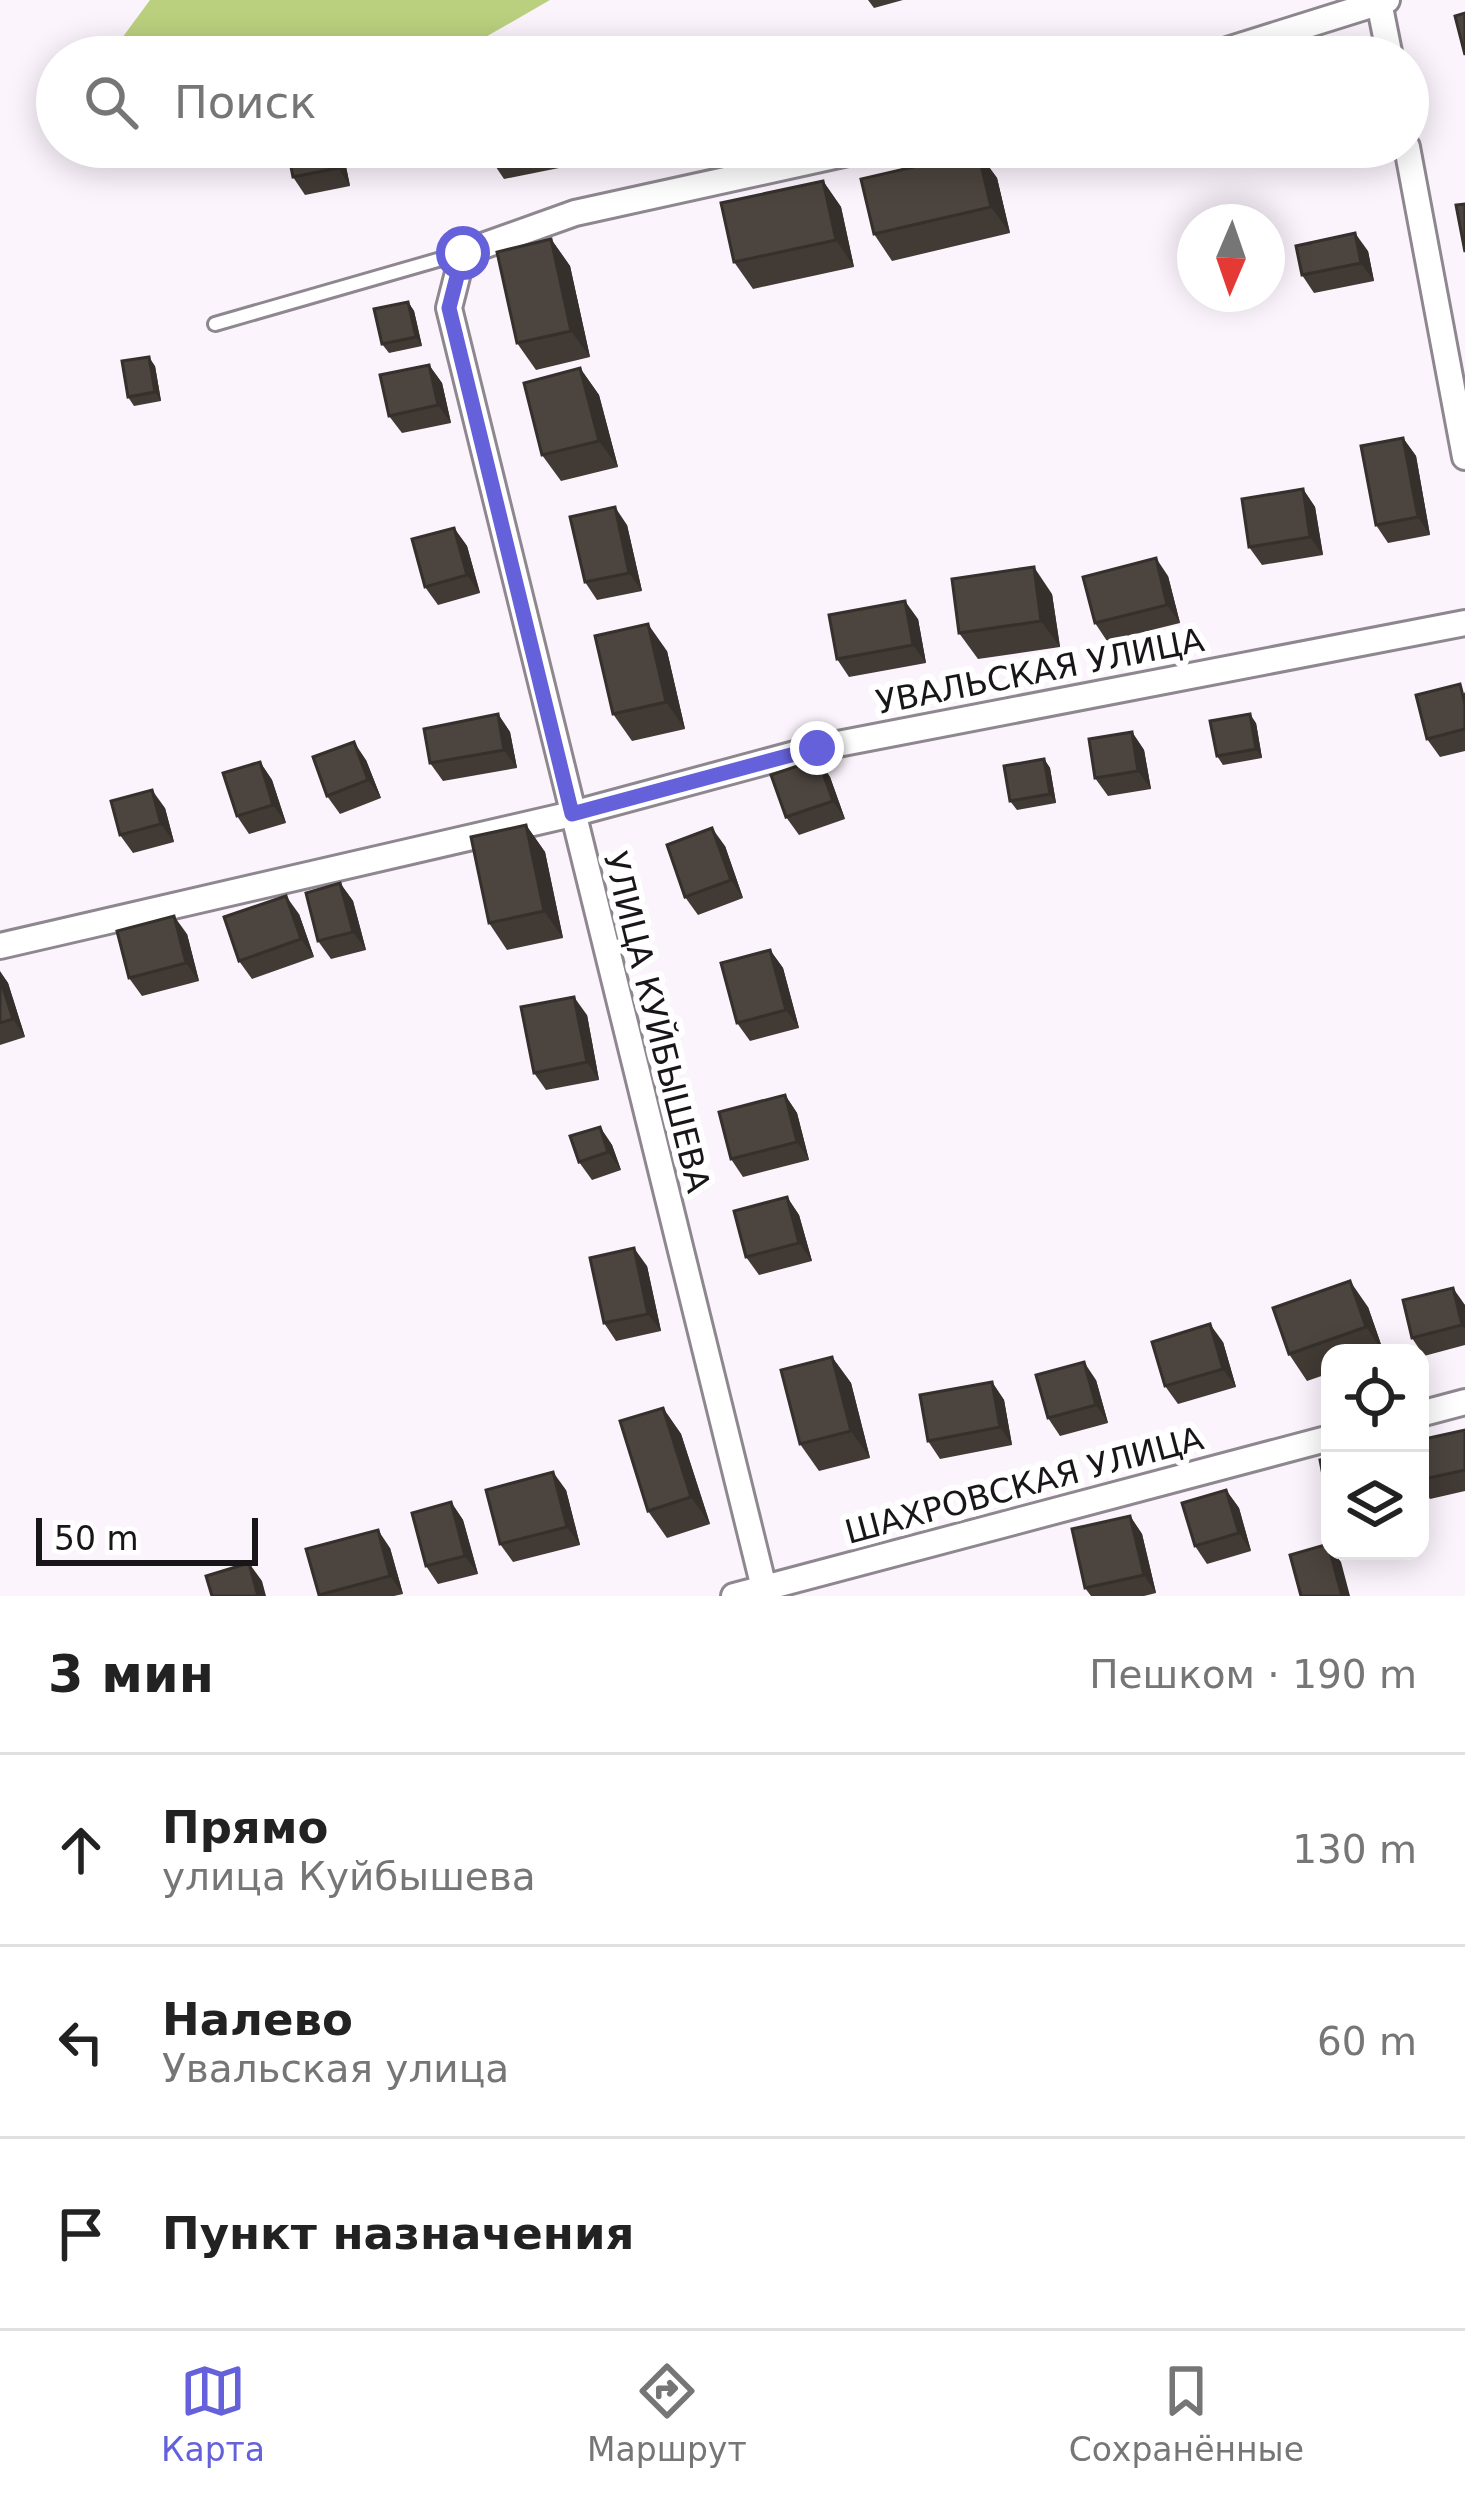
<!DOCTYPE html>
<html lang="ru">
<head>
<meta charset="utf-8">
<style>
  body { margin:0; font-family:"DejaVu Sans",sans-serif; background:#f2f2f2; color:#222 }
  .controls { position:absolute; right:36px; bottom:36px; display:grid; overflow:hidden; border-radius:24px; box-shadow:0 6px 30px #0003 }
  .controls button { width:108px; height:108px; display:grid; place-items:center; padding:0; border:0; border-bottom:3px solid #e0e0e0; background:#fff; color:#222; font:60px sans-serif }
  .compass { position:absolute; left:1177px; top:204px; width:108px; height:108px; border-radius:50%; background:#fff; box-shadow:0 6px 30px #0003; rotate:182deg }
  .scale { position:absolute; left:36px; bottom:30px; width:222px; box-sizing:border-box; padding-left:12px; border:6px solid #191619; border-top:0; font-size:33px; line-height:42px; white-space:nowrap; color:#191619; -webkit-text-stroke:9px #fff; paint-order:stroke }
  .stop { position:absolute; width:36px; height:36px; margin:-27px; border:9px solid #6561da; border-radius:50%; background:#fff }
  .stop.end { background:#6561da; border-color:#fff; box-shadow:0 3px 12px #0008 }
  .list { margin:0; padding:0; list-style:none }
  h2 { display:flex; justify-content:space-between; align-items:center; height:156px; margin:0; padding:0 48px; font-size:51px }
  h2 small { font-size:39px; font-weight:400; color:#767676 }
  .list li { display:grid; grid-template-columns:78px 1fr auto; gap:36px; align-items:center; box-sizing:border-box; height:192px; padding:0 48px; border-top:3px solid #e0e0e0 }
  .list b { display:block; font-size:45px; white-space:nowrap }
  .list p { margin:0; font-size:39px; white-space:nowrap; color:#767676 }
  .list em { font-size:39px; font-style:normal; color:#767676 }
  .icon { flex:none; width:66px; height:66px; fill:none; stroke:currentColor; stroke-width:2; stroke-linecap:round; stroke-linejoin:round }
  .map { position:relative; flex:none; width:1465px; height:1596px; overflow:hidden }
  .search { position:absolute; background:#fff; box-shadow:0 6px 30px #0003; left:36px; right:36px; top:36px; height:132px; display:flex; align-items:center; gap:30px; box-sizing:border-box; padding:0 42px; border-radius:66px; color:#767676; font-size:45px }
  .sheet { height:732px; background:#fff }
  nav { display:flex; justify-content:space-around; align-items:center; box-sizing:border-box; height:168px; border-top:3px solid #e0e0e0; background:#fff; font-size:33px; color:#767676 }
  nav a { display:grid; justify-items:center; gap:6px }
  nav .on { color:#6561da }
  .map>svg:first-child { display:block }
  .green { fill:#bad07e }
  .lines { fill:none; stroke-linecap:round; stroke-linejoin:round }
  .service-casing { stroke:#8e878f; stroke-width:18 }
  .minor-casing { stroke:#8e878f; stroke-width:30 }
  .service { stroke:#fff; stroke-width:12 }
  .minor { stroke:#fff; stroke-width:24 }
  .wall { fill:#413a35 }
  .shaded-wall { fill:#35302b }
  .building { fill:#4c443e; stroke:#35302b; stroke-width:3 }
  .route { stroke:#6561da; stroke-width:15 }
  .labels { text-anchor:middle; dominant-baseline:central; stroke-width:12; stroke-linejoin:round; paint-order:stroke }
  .street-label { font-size:33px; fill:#191619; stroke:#fff }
</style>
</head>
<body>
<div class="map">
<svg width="1465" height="1596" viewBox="0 0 1465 1596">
  <rect width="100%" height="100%" fill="#fcf4fd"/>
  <!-- green -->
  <path class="green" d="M150 0H550L463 50 436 57H108Z"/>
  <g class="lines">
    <defs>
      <path id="service" d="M215 324 462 253"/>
      <g id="minor">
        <path d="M1379 2 1390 57"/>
        <path d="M1205 57 1387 0"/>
        <path d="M1407 147 1465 457"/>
        <path d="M0 946 572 814 817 748 1465 623"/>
        <path d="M1420 1414 1465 1402"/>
        <path d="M734 1596 1330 1438"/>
        <path d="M766 1596 449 308 463 253 575 213 875 147"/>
      </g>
    </defs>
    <!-- service casing -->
    <use href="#service" class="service-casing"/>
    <!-- minor casing -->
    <use href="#minor" class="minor-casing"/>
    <!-- service -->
    <use href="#service" class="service"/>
    <!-- minor -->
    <use href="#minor" class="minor"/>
  </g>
  <!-- wall -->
  <g class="wall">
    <path d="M868 0H903L874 8Z"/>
    <path d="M342 147 350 186 305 195 293 177Z"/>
    <path d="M560 147 564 167 504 179 492 161Z"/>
    <path d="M978 152 997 178 1010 233 892 261 874 234Z"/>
    <path d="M823 181 841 207 854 267 753 289 734 262Z"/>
    <path d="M551 239 570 266 590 357 536 370 517 343Z"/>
    <path d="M1368 251 1374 281 1314 293 1302 275Z"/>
    <path d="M408 302 414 311 422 346 389 353 382 344Z"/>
    <path d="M429 365 442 383 451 423 402 433 389 416Z"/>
    <path d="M155 366 161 401 134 406 128 397Z"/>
    <path d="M580 368 599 395 618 467 561 481 542 455Z"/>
    <path d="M1403 438 1416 456 1430 535 1388 543 1376 525Z"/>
    <path d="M1303 489 1315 507 1323 555 1262 565 1249 547Z"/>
    <path d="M627 525 642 591 597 600 585 582Z"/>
    <path d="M454 528 467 546 480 593 438 605 425 587Z"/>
    <path d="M1168 576 1180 623 1107 641 1095 623Z"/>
    <path d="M1052 594 1060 647 978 659 959 633Z"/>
    <path d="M918 619 926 663 849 677 837 659Z"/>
    <path d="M667 651 685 729 632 741 613 714Z"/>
    <path d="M1465 692V751L1440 757 1427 739Z"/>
    <path d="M498 714 510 732 517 768 443 781 430 763Z"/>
    <path d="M1256 723 1262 758 1223 765 1217 756Z"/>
    <path d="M1132 732 1144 750 1151 789 1108 796 1095 778Z"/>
    <path d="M818 759 830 777 845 819 799 835 786 817Z"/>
    <path d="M1044 759 1050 768 1056 803 1017 810 1010 801Z"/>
    <path d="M366 760 381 798 340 814 327 796Z"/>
    <path d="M260 762 272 780 286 823 249 834 237 816Z"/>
    <path d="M165 808 174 842 133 853 120 835Z"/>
    <path d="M526 825 545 852 563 938 507 950 489 923Z"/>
    <path d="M725 846 743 898 698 915 685 897Z"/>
    <path d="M340 883 353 901 366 950 331 959 318 941Z"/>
    <path d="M299 914 314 957 252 979 239 961Z"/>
    <path d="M187 934 199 981 142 996 129 978Z"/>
    <path d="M770 950 783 968 799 1028 750 1041 737 1023Z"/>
    <path d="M0 971 8 983 25 1037 0 1045Z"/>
    <path d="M587 1015 599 1080 546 1090 534 1073Z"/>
    <path d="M785 1095 797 1113 809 1160 743 1177 731 1159Z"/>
    <path d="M600 1127 612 1145 621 1170 592 1180 579 1162Z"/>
    <path d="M787 1197 799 1215 812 1261 759 1275 746 1257Z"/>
    <path d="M647 1266 661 1331 616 1341 604 1323Z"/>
    <path d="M1465 1305V1345L1424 1356 1412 1338Z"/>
    <path d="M1368 1307 1384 1353H1330V1373L1307 1381 1289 1354Z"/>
    <path d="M1223 1342 1236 1387 1178 1404 1165 1386Z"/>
    <path d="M832 1357 851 1383 870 1458 819 1471 800 1444Z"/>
    <path d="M1096 1380 1108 1423 1060 1436 1048 1418Z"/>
    <path d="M992 1382 1004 1400 1012 1445 940 1459 928 1441Z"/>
    <path d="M663 1408 681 1434 710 1524 667 1538 648 1511Z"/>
    <path d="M1465 1430V1491L1430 1499 1420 1485V1440Z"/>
    <path d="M566 1490 580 1545 513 1562 500 1544Z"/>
    <path d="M1226 1490 1239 1508 1251 1551 1207 1564 1195 1546Z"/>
    <path d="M451 1502 463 1520 478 1574 438 1584 426 1566Z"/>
    <path d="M1130 1516 1142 1534 1156 1593 1144 1596H1091L1085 1588Z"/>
    <path d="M390 1548 403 1594 394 1596H319Z"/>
  </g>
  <!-- shaded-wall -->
  <g class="shaded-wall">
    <path d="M333 147H342L350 186 338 168Z"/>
    <path d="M551 147H560L564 167 551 149Z"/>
    <path d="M978 152 997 178 1010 233 991 207Z"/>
    <path d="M823 181 841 207 854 267 836 240Z"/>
    <path d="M1355 233 1368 251 1374 281 1361 263Z"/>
    <path d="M551 239 570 266 590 357 571 331Z"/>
    <path d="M408 302 414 311 422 346 416 337Z"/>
    <path d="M149 357 155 366 161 401 155 392Z"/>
    <path d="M429 365 442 383 451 423 438 405Z"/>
    <path d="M580 368 599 395 618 467 599 441Z"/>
    <path d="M1403 438 1416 456 1430 535 1418 517Z"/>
    <path d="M1303 489 1315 507 1323 555 1310 537Z"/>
    <path d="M615 507 627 525 642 591 629 573Z"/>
    <path d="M454 528 467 546 480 593 467 575Z"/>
    <path d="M1156 558 1168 576 1180 623 1167 605Z"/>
    <path d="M1034 567 1052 594 1060 647 1041 621Z"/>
    <path d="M905 601 918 619 926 663 913 645Z"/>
    <path d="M648 624 667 651 685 729 666 702Z"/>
    <path d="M498 714 510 732 517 768 504 750Z"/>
    <path d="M1250 714 1256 723 1262 758 1256 749Z"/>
    <path d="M1132 732 1144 750 1151 789 1138 771Z"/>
    <path d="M354 742 366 760 381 798 368 780Z"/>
    <path d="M818 759 830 777 845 819 833 801Z"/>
    <path d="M1044 759 1050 768 1056 803 1050 794Z"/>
    <path d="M260 762 272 780 286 823 273 805Z"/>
    <path d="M152 790 165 808 174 842 161 824Z"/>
    <path d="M526 825 545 852 563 938 544 911Z"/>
    <path d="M712 828 725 846 743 898 731 880Z"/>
    <path d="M340 883 353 901 366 950 353 932Z"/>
    <path d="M286 896 299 914 314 957 301 939Z"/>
    <path d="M174 916 187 934 199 981 186 963Z"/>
    <path d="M770 950 783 968 799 1028 786 1010Z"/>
    <path d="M0 972 8 983 25 1037 13 1019 0 979Z"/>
    <path d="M574 997 587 1015 599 1080 587 1062Z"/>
    <path d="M785 1095 797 1113 809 1160 797 1142Z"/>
    <path d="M600 1127 612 1145 621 1170 608 1152Z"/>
    <path d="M787 1197 799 1215 812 1261 799 1243Z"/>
    <path d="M634 1248 647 1266 661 1331 648 1314Z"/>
    <path d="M1350 1281 1368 1307 1384 1353 1366 1327Z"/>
    <path d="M1453 1288 1465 1305V1329L1462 1325Z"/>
    <path d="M1210 1324 1223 1342 1236 1387 1223 1369Z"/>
    <path d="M832 1357 851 1383 870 1458 851 1431Z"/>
    <path d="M1084 1362 1096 1380 1108 1423 1096 1405Z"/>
    <path d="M992 1382 1004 1400 1012 1445 1000 1427Z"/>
    <path d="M663 1408 681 1434 710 1524 691 1497Z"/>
    <path d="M553 1472 566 1490 580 1545 567 1527Z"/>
    <path d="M1226 1490 1239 1508 1251 1551 1239 1533Z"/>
    <path d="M451 1502 463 1520 478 1574 465 1556Z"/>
    <path d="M1130 1516 1142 1534 1156 1593 1144 1575Z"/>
    <path d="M378 1530 390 1548 403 1594 390 1576Z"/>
    <path d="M1328 1544 1330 1551H1333L1341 1562 1350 1596H1342Z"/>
    <path d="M249 1563 262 1581 266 1596H258Z"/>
  </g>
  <!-- building -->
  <g class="building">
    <path d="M1465 13V55L1455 16Z"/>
    <path d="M1337 42 1340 57H1289L1288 55Z"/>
    <path d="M287 147H333L338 168 293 177Z"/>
    <path d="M489 147H551V149L492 161Z"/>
    <path d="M978 152 991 207 874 234 861 179Z"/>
    <path d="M823 181 836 240 734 262 721 203Z"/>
    <path d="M1465 204V252L1456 205Z"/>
    <path d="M1355 233 1361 263 1302 275 1296 246Z"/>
    <path d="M551 239 571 331 517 343 497 252Z"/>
    <path d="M408 302 416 337 382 344 374 309Z"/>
    <path d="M149 357 155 392 128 397 122 361Z"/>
    <path d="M429 365 438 405 389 416 380 375Z"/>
    <path d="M580 368 599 441 542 455 524 383Z"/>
    <path d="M1403 438 1418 517 1376 525 1361 446Z"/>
    <path d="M1303 489 1310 537 1249 547 1242 499Z"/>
    <path d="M615 507 629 573 585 582 570 517Z"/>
    <path d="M454 528 467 575 425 587 412 539Z"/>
    <path d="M1156 558 1167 605 1095 623 1083 577Z"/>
    <path d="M1034 567 1041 621 959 633 952 579Z"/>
    <path d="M905 601 913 645 837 659 829 615Z"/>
    <path d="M648 624 666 702 613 714 595 636Z"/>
    <path d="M1460 684 1465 704V729L1427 739 1416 695Z"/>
    <path d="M498 714 504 750 430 763 424 729Z"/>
    <path d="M1250 714 1256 749 1217 756 1210 721Z"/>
    <path d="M1132 732 1138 771 1095 778 1089 739Z"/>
    <path d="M354 742 368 780 327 796 313 757Z"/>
    <path d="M818 759 833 801 786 817 771 775Z"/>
    <path d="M1044 759 1050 794 1010 801 1004 766Z"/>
    <path d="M260 762 273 805 237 816 223 773Z"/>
    <path d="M152 790 161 824 120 835 111 801Z"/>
    <path d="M526 825 544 911 489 923 471 837Z"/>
    <path d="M712 828 731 880 685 897 667 845Z"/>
    <path d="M340 883 353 932 318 941 306 893Z"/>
    <path d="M286 896 301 939 239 961 224 917Z"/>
    <path d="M174 916 186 963 129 978 117 931Z"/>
    <path d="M770 950 786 1010 737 1023 721 963Z"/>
    <path d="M0 979 13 1019 0 1023Z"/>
    <path d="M574 997 587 1062 534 1073 521 1007Z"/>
    <path d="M785 1095 797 1142 731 1159 719 1112Z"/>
    <path d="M600 1127 608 1152 579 1162 570 1136Z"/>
    <path d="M787 1197 799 1243 746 1257 734 1211Z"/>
    <path d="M634 1248 648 1314 604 1323 590 1258Z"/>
    <path d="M1350 1281 1366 1327 1289 1354 1273 1308Z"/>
    <path d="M1453 1288 1462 1325 1412 1338 1403 1300Z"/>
    <path d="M1210 1324 1223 1369 1165 1386 1152 1342Z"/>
    <path d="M832 1357 851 1431 800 1444 781 1370Z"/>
    <path d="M1084 1362 1096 1405 1048 1418 1036 1375Z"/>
    <path d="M992 1382 1000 1427 928 1441 920 1395Z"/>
    <path d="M663 1408 691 1497 648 1511 620 1421Z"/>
    <path d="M1465 1430V1470L1420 1480V1440Z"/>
    <path d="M1330 1458V1501H1328L1320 1460Z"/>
    <path d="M553 1472 567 1527 500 1544 486 1490Z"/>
    <path d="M1226 1490 1239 1533 1195 1546 1182 1503Z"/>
    <path d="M451 1502 465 1556 426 1566 412 1513Z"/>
    <path d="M1130 1516 1144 1575 1085 1588 1072 1529Z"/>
    <path d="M378 1530 390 1576 319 1595 306 1549Z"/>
    <path d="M1328 1544 1342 1596H1301L1290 1555Z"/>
    <path d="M249 1563 258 1596H212L206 1576Z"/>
  </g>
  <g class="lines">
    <!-- route -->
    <path class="route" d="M463 253 449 308 572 814 817 748"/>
  </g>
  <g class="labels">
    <!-- street labels -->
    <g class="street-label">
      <text transform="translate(1040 671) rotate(-11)">УВАЛЬСКАЯ УЛИЦА</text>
      <text transform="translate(657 1022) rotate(76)">УЛИЦА КУЙБЫШЕВА</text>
      <text transform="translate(1024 1485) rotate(-15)">ШАХРОВСКАЯ УЛИЦА</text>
    </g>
  </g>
</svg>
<div class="controls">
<button><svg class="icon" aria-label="locate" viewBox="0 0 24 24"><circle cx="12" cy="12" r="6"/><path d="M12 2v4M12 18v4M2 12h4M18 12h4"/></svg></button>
<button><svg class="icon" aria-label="layers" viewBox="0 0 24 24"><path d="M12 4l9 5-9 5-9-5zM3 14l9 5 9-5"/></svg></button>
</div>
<svg class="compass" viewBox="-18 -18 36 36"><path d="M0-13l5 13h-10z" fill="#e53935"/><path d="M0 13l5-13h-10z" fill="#767676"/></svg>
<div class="scale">50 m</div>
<div class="stop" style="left:463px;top:253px"></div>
<div class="stop end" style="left:817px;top:748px"></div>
<div class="search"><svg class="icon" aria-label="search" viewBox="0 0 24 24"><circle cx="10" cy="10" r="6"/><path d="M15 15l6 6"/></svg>Поиск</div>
</div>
<section class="sheet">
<h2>3 мин<small>Пешком · 190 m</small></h2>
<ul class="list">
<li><svg class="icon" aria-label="ahead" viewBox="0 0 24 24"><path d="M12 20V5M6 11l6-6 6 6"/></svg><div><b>Прямо</b><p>улица Куйбышева</p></div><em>130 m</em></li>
<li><svg class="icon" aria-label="left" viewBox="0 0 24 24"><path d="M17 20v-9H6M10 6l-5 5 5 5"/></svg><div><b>Налево</b><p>Увальская улица</p></div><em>60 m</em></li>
<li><svg class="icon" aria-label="arrive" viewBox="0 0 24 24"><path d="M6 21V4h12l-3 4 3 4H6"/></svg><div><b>Пункт назначения</b></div></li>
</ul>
</section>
<nav>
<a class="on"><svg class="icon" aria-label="map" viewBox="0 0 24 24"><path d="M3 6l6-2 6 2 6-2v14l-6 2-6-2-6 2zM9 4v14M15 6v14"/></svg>Карта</a>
<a><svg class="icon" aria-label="directions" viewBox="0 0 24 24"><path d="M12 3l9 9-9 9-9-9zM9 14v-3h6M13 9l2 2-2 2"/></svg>Маршрут</a>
<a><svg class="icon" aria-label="saved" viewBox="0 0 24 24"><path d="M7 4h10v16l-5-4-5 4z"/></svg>Сохранённые</a>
</nav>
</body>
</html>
